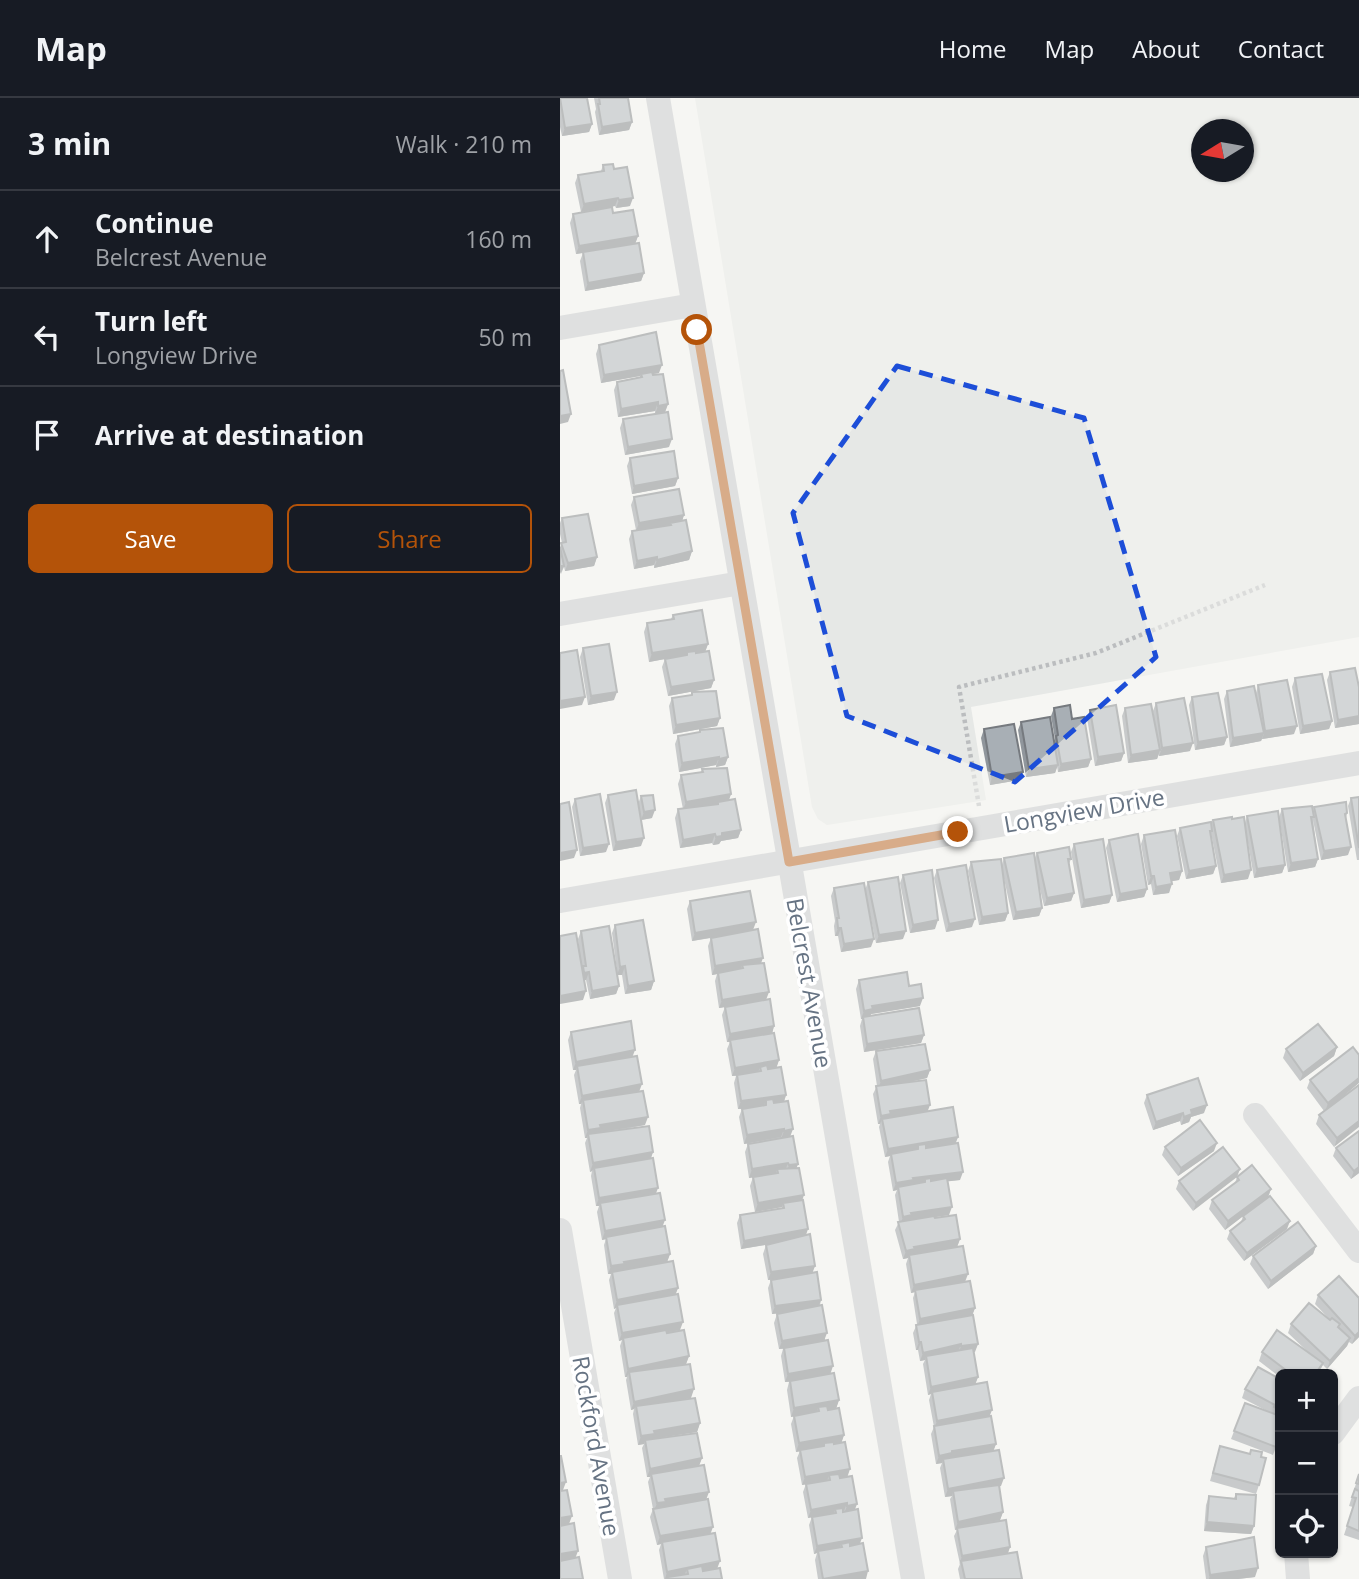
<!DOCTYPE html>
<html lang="en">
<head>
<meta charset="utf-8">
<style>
  body { margin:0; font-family:"Open Sans",sans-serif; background:#20242c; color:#f1f3f6 }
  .controls { position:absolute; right:21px; bottom:21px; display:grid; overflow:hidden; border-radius:10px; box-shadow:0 2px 5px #0004 }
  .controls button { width:63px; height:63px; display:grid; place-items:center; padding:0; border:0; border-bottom:2px solid #363941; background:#171b24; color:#f1f3f6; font:35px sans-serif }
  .compass { position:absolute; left:631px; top:21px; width:63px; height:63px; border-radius:50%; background:#171b24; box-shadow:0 2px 5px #0004; rotate:259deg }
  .stop { position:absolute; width:21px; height:21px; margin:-16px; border:5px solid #b45309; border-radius:50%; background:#fff }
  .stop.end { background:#b45309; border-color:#fff; box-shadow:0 2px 7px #0008 }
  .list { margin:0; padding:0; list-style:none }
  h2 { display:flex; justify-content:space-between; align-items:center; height:91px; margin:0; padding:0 28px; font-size:30px }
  h2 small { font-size:23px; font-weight:400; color:#9ea1a6 }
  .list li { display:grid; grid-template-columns:46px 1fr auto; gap:21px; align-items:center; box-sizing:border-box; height:98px; padding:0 28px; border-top:2px solid #363941 }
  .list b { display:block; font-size:26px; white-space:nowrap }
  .list p { margin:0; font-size:23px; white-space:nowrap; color:#9ea1a6 }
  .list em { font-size:23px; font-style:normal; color:#9ea1a6 }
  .actions { display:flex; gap:14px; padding:21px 28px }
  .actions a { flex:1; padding:16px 0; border:2px solid #b45309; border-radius:10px; text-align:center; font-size:24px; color:#b45309 }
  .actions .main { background:#b45309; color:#fff }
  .icon { flex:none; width:38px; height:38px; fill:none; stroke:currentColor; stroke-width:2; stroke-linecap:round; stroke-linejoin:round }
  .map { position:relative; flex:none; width:799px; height:1481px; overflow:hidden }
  header { display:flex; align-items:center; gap:42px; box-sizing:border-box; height:98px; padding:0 35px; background:#171b24; border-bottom:2px solid #363941 }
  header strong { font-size:33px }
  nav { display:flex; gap:38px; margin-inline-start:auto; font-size:24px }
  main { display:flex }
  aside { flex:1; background:#171b24 }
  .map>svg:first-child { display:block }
  .built { fill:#e6e8e6; fill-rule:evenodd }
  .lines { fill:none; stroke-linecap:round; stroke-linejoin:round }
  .path { stroke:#bbbdbf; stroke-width:4.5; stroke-dasharray:3.5 3.5; stroke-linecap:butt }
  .minor { stroke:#c4c6ca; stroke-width:24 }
  .wall { fill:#90969c }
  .shaded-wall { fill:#767a7f }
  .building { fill:#a8afb5; stroke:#767a7f; stroke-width:2 }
  .route { stroke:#b45309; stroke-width:9 }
  .marked { fill:none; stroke:#1d4ed8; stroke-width:5; stroke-dasharray:14 9; stroke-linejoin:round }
  .labels { text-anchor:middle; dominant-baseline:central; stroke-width:7; stroke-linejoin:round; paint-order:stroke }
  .street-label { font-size:23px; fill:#667383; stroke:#fff }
</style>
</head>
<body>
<header>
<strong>Map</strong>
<nav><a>Home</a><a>Map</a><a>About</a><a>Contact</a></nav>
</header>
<main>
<aside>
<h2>3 min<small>Walk · 210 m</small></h2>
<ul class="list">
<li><svg class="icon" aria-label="ahead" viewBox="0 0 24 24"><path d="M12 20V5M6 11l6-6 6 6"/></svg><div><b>Continue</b><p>Belcrest Avenue</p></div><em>160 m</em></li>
<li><svg class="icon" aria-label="left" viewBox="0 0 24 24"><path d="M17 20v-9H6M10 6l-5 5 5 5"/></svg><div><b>Turn left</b><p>Longview Drive</p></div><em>50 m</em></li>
<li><svg class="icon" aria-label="arrive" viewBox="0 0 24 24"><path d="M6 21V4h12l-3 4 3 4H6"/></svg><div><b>Arrive at destination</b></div></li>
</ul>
<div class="actions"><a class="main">Save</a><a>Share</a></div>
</aside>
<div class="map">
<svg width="799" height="1481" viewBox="0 0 799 1481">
  <rect width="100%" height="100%" fill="#f6f6f3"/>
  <!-- built -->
  <path class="built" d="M135 0H799V539L411 609 426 702 267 727 258 721 252 709ZM642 32H684V74H642Z"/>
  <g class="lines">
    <!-- path -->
    <path class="path" d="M419 708 399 589 536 555 705 487"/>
    <!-- minor -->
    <g class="minor">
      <path d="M98 0 353 1481"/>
      <path d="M0 230 133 207"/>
      <path d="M0 516 181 485"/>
      <path d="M0 803 799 665"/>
      <path d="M695 1017 799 1153"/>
      <path d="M0 1132 60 1481"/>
      <path d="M773 1335 799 1300"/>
      <path d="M736 1455 738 1481"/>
    </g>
  </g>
  <!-- wall -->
  <g class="wall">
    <path d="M0 0 32 26 29 34 2 38 0 29Z"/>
    <path d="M34 0H68L72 24 69 32 39 37 35 14 36 11Z"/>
    <path d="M43 67 54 71 70 108 56 110 55 108 21 114 15 85 18 77 41 73Z"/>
    <path d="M53 115 78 138 75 146 84 175 81 183 25 193 20 163 23 155 16 156 10 125 13 116Z"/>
    <path d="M39 247 99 275 93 276 108 306 105 314 95 316V313L58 319 54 292 57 284 80 280V278L41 285 36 256Z"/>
    <path d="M63 321 109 349 65 357 60 330Z"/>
    <path d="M70 360 118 380 115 388 72 396 67 368Z"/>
    <path d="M74 399 124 417 122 423 132 453 129 462 94 470V467L74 471 69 441 72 433 76 432 71 407Z"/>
    <path d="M2 420 37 459 34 468 5 473 4 469 1 476 0 449 2 445 0 436V425Z"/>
    <path d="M113 517 148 546 145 554 154 582 151 590 108 598 102 569 105 561 89 564 84 534 87 525 111 521Z"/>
    <path d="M23 550 54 602 28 607 20 559Z"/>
    <path d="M770 574 799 589V626L775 630 767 582Z"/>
    <path d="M735 580 772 623 769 631 740 636 732 589Z"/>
    <path d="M698 587 734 636 702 641 701 643 670 649 664 601 667 593 696 595Z"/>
    <path d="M132 594 160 620 157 628 113 636 109 608 112 600 131 597Z"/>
    <path d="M632 599 667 639 664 647 635 652 629 607Z"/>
    <path d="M596 605 630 653 599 658V656L597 661 568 665 562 618 565 610 595 628 593 613Z"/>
    <path d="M494 610 512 621 531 661 528 669 498 674 497 668 495 675 466 679 458 632 461 624 494 644 495 641 491 618Z"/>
    <path d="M530 612 564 655 561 663 535 668 527 620Z"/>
    <path d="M424 631 463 674 460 682 430 687 421 640Z"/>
    <path d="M118 638 168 659 165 667 156 669V667L119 674 115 646Z"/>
    <path d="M142 671 171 696 169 702 181 732 178 740 161 743 159 746 153 747 152 745 120 750 115 720 118 711H123L118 686 121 677 141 674Z"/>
    <path d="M48 697 78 706 81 698 92 720 81 722V748L53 753 45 705Z"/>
    <path d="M799 699V762H797L788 708 791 700Z"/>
    <path d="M15 701 46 754 20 758 12 709Z"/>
    <path d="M754 709 787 715 786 720 788 757 761 762 753 722 758 761 755 769 728 774 719 719 722 711 753 713Z"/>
    <path d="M687 718 725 767 722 775 694 780 688 745V781L661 785 651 735 656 768 653 776 626 781 617 738 620 730 651 727 653 722 672 721 685 725Z"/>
    <path d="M584 737 622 773 619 782 611 783 609 795 593 797 591 786 588 787 581 746Z"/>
    <path d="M549 742 587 791 584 799 557 804 546 750Z"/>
    <path d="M514 746 552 797 549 805 521 810 511 754Z"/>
    <path d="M477 755 511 761 509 766 514 795 511 803 484 808 479 787 482 810 479 818 453 822 443 776 448 815 445 823 419 827 408 773 411 764 442 767 444 760H475Z"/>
    <path d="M377 772 412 829 386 834 374 780Z"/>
    <path d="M343 777 375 831 350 835 340 785Z"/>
    <path d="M308 784 343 841 316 845 305 792Z"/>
    <path d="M274 790 311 849 281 854 278 838H275L274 828 275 823 271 798Z"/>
    <path d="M130 803 193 832 201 865 206 902 214 928 212 935 219 962 216 970 226 997 224 1004 230 1038 238 1066 236 1070 242 1102 246 1137 255 1168 252 1174 261 1202 260 1207 270 1276 279 1302 276 1310 284 1337 281 1345 287 1379 295 1412 306 1481H258L255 1462 257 1455 254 1456 249 1427 252 1419 248 1420 243 1394 246 1386 242 1387 237 1360 240 1353 236 1354 231 1326 234 1318 231 1319 227 1292 229 1284H225L221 1258 223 1251H219L214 1225 217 1216 229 1214 212 1216 208 1190 211 1182 215 1181 208 1182 203 1156 206 1147 217 1145 181 1151 177 1125 180 1117 222 1110V1109L195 1114 190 1088 193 1079 216 1075 189 1080 185 1054 188 1046 221 1040 184 1046 179 1019 182 1011H184H178L174 985 176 978H172L167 951 170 944H167L162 917 165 909 159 910 155 883 157 876 152 877 148 848 151 840 132 843 127 811Z"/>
    <path d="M55 827 94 883 91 892 65 896 62 877H57L59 888 56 896 30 901 26 882H24L23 902 18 841 21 833 57 873 52 835Z"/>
    <path d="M299 882 349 888 360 908 311 916 310 918 364 937 361 945 304 954 300 928 302 921H301L296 891Z"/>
    <path d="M11 934 73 959 85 1027 60 1032 93 1054 91 1060 96 1095 102 1129 110 1156 107 1164 118 1190 115 1196 120 1232 107 1235 129 1258 126 1266 131 1300 118 1302 140 1325 137 1334 104 1339 142 1360 139 1367 146 1402 150 1435 157 1471 162 1481H104L99 1452 101 1446 97 1447 90 1419 93 1411 88 1384 90 1379H87L82 1350 84 1346 78 1347 73 1316 74 1311 71 1312 66 1282 67 1279H65L60 1248 62 1242 59 1243 54 1215 56 1210 54 1211 49 1182 51 1176H48L44 1147 46 1141 42 1142 37 1114 39 1108H36L31 1078 32 1073 30 1074 25 1045 27 1040H25L20 1010 21 1006H19L14 977 16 972H13L8 942Z"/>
    <path d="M777 949 774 958 740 983 723 960 726 951Z"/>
    <path d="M316 953 370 972 367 980 349 984 367 1013 398 1039 395 1045 400 1082 387 1083 389 1117 374 1119 400 1141 397 1149 405 1184 415 1210 412 1217 418 1246 414 1254 418 1279 415 1286 429 1319 436 1346 433 1353 441 1388H439L443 1414 440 1422 450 1449 448 1455 462 1481H400L398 1471 400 1466 394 1438 397 1432H395L390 1401 392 1398 385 1399 380 1370 382 1365 376 1366 371 1336 374 1329 369 1302 371 1296 368 1297 363 1266 365 1262 360 1263 358 1252H356L353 1235 357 1226 353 1200 355 1194 351 1195 346 1166 348 1160 343 1161 335 1132 339 1124 335 1097 337 1092 333 1093 328 1064 330 1058 325 1059 319 1029 320 1026H318L313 996 317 988 313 961Z"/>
    <path d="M750 982 777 1004 799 987 774 1049 756 1026 759 1017 764 1013 747 990Z"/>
    <path d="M587 997 644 1015 631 1019 629 1024 621 1027 620 1023 593 1032 584 1005Z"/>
    <path d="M605 1049 654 1053 618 1078 602 1057Z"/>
    <path d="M663 1049 633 1113 616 1091 619 1083Z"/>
    <path d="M776 1050 799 1075 791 1081 773 1058Z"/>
    <path d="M677 1079 711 1091 708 1099 665 1132 649 1111 652 1102 675 1085Z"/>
    <path d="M683 1118 727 1131 684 1163 667 1141 670 1133 681 1124Z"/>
    <path d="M756 1148 753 1156 708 1191 690 1166 693 1158Z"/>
    <path d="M758 1197 799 1239 792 1246 789 1244 787 1248 767 1271 763 1267 758 1276H720V1279L699 1263 702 1254 750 1256 728 1235 731 1226 770 1222 755 1206Z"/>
    <path d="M720 1281V1338L713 1357 671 1341 685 1305 709 1314 682 1300 685 1291Z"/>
    <path d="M660 1348 701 1359 699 1387 696 1396 650 1383Z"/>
    <path d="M799 1376V1442L784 1437 793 1409 789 1408Z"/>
    <path d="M676 1396 694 1428 691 1436 644 1433 646 1407 649 1398 674 1400Z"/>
    <path d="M646 1449 695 1479 678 1481H646L643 1458Z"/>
  </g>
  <!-- shaded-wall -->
  <g class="shaded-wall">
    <path d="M72 24 69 32 39 37 42 29Z"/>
    <path d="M32 26 29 34 2 38 5 30Z"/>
    <path d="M58 100 55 108 21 114 24 106Z"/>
    <path d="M73 100 70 108 56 110 59 102Z"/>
    <path d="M78 138 75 146 16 156 19 148Z"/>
    <path d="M84 175 81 183 25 193 28 185Z"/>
    <path d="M102 267 99 275 82 278 81 276 80 278 41 285 44 277Z"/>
    <path d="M98 304 95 313 58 319 61 311Z"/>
    <path d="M108 306 105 314 95 316 98 308Z"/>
    <path d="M11 316 8 324 0 326V318Z"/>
    <path d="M112 341 109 349 65 357 68 349Z"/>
    <path d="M118 380 115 388 72 396 74 388Z"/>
    <path d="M124 417 121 426 110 425 109 428 76 433 79 425Z"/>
    <path d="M132 453 129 462 94 470 97 462Z"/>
    <path d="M37 459 34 468 5 473 8 465Z"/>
    <path d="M97 459 94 467 74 471 77 463Z"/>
    <path d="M0 468H4L0 476Z"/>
    <path d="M148 546 145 554 127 557V554L126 557 89 564 92 555Z"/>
    <path d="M154 582 151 590 108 598 111 589Z"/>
    <path d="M57 594 54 602 28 607 31 598Z"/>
    <path d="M25 599 22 607 0 611V603Z"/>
    <path d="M799 618V626L775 630 778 622Z"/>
    <path d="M160 620 157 628 113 636 116 627Z"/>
    <path d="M772 623 769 631 740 636 743 628Z"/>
    <path d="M737 628 734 636 702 641 705 633Z"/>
    <path d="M704 635 701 643 670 649 673 640Z"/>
    <path d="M667 639 664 647 635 652 638 644Z"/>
    <path d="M633 645 630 653 599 658 602 650Z"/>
    <path d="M600 652 597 661 568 665 571 657Z"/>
    <path d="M564 655 561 663 535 668 538 659Z"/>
    <path d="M159 659 156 667 119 674 122 665Z"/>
    <path d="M168 659 165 667 156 669 159 661Z"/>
    <path d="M531 661 528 669 498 674 501 666Z"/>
    <path d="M498 667 495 675 466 679 469 671Z"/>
    <path d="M463 674 460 682 430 687 432 679Z"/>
    <path d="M171 696 168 704H158L157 706 123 712 126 704Z"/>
    <path d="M95 712 92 720 81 722 84 714Z"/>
    <path d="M181 732 178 740 161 743 159 746 153 747 156 739 162 735Z"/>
    <path d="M155 736 152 745 120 750 123 742Z"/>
    <path d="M84 740 81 748 53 753 56 744Z"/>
    <path d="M49 746 46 754 20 758 23 750Z"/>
    <path d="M791 749 788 757 761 762 764 753Z"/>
    <path d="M17 752 14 760 0 763V755Z"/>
    <path d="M758 761 755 769 728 774 731 765Z"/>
    <path d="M725 767 722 775 694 780 697 771Z"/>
    <path d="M656 768 653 776 626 781 629 773Z"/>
    <path d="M691 772 688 781 661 785 664 777Z"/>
    <path d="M622 773 619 782 607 784 610 775Z"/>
    <path d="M591 778H594L591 786 588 787Z"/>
    <path d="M612 786 609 795 593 797 596 789Z"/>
    <path d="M587 791 584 799 557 804 560 796Z"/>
    <path d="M514 795 511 803 484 808 487 800Z"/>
    <path d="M552 797 549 805 521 810 524 802Z"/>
    <path d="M482 810 479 818 453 822 456 814Z"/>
    <path d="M448 815 445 823 419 827 422 819Z"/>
    <path d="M415 821 412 829 386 834 389 826Z"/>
    <path d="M378 822 375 831 350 835 353 827Z"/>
    <path d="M196 824 193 832 132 843 135 835Z"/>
    <path d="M278 830H281L278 838H275Z"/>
    <path d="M346 833 343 841 316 845 319 837Z"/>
    <path d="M314 841 311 849 281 854 284 846Z"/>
    <path d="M203 860 200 868 182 867 180 872 152 877 155 868Z"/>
    <path d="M65 868 62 877H57L60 869Z"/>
    <path d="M29 874 26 882 21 883 24 875Z"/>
    <path d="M94 883 91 892 65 896 68 888Z"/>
    <path d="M59 888 56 896 30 901 32 893Z"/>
    <path d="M26 893 23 902 0 906V898Z"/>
    <path d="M209 894 206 902 159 910 162 902Z"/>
    <path d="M363 900 360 908 311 916 310 919 301 921 304 913 312 908Z"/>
    <path d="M214 928 212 936 167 944 170 936Z"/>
    <path d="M364 937 361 945 304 954 307 946Z"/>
    <path d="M777 949 774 958 740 983 743 975Z"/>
    <path d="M75 952 72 960 17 968 16 972H13L16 964Z"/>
    <path d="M219 962 216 971 200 973V969L198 974 172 978 175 970Z"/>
    <path d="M370 972 367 980 318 991 321 983Z"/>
    <path d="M799 980V985L765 1014 768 1005Z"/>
    <path d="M82 986 79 994 23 1002 21 1006H19L22 998Z"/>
    <path d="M226 997 223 1006 206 1008V1002L204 1008 178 1011 181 1003Z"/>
    <path d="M370 1007 367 1015 322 1021 320 1026H318L321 1018 330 1013Z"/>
    <path d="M647 1007 644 1015 631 1019 629 1024 621 1027 624 1019 631 1012Z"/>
    <path d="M623 1015 620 1023 593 1032 596 1024Z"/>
    <path d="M88 1019 85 1027 28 1036 27 1040H25L28 1032 40 1027Z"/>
    <path d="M799 1023V1029L774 1049 777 1040Z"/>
    <path d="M224 1031 221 1039 184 1046 187 1037Z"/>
    <path d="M233 1031 230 1039 221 1041 224 1033Z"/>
    <path d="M398 1039 395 1047 358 1051V1047L356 1054 331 1056 330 1058 325 1059 328 1051Z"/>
    <path d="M657 1045 654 1053 618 1078 621 1070Z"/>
    <path d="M93 1054 90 1062 34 1070 32 1073 30 1074 33 1065Z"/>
    <path d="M228 1065 225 1073 217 1071 216 1075 189 1080 192 1071Z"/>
    <path d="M238 1066 235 1074 226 1075 229 1067Z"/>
    <path d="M799 1069V1075L791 1081 794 1073Z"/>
    <path d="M680 1071 677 1079 633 1113 636 1105Z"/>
    <path d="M403 1074 400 1082 365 1086V1081L363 1086 338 1089 337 1092 333 1093 336 1085 353 1080Z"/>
    <path d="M98 1090 95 1098 40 1105 39 1108H36L39 1100Z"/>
    <path d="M711 1091 708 1099 665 1132 668 1123Z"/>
    <path d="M244 1097 241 1106 223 1105 222 1109 195 1114 198 1105Z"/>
    <path d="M392 1109 389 1117 350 1123 340 1127 343 1119 351 1115Z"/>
    <path d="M105 1122 102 1130 46 1139V1141L42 1142 45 1133Z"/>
    <path d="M730 1123 727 1131 684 1163 687 1155Z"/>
    <path d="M248 1131 245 1140 181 1151 184 1143Z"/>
    <path d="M400 1141 397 1149 349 1157 348 1160 343 1161 346 1153 354 1149Z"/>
    <path d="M756 1148 753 1156 708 1191 711 1183Z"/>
    <path d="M110 1156 107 1164 52 1174 51 1176H48L51 1168 64 1164Z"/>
    <path d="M255 1168 252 1176 208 1182 211 1174Z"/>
    <path d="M408 1176 405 1184 355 1192V1194L351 1195 354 1187Z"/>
    <path d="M118 1190 115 1198 57 1207 56 1210 54 1211 57 1202Z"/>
    <path d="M261 1202 258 1210 212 1216 215 1208Z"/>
    <path d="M415 1210 412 1218 357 1229 360 1221Z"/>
    <path d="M123 1224 120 1232 63 1242V1240L62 1242 59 1243 62 1235Z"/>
    <path d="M799 1234V1239L792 1246 795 1238Z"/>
    <path d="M267 1235 264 1243 219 1251 222 1243Z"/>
    <path d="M790 1240 787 1248 767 1271 770 1263Z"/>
    <path d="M359 1244H361L358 1252H356Z"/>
    <path d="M401 1246 398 1254 366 1258 365 1262 360 1263 363 1255Z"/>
    <path d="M418 1246 415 1254 398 1257 401 1248Z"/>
    <path d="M129 1258 126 1266 69 1274 67 1279H65L68 1271Z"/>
    <path d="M273 1268 270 1277 225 1284 228 1276Z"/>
    <path d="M418 1279 415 1287 372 1294 371 1296 368 1297 371 1289Z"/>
    <path d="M134 1291 131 1300 76 1311V1308L74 1311 71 1312 74 1304Z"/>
    <path d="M279 1302 276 1311 259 1314 258 1309 257 1314 231 1319 234 1310Z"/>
    <path d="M432 1312 429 1320 374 1331 377 1323Z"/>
    <path d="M140 1325 137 1334 85 1342 84 1346 78 1347 81 1338 94 1333Z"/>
    <path d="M284 1337 281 1346 264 1345 263 1349 236 1354 239 1345Z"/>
    <path d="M436 1346 433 1354 383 1361 382 1365 376 1366 379 1358 392 1353Z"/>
    <path d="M142 1360 139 1368 91 1376 90 1379H87L90 1371Z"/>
    <path d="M290 1371 287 1380 270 1382 269 1377 267 1383 242 1387 245 1379Z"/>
    <path d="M444 1380 441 1388 394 1397 393 1393 392 1398 385 1399 388 1391Z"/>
    <path d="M6 1384 3 1392 0 1393V1385Z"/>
    <path d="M149 1394 146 1402 94 1413 97 1405 105 1401Z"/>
    <path d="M287 1405 284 1413 275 1411 274 1415 248 1420 251 1412Z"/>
    <path d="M297 1406 294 1414 284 1416 287 1408Z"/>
    <path d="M443 1414 440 1422 397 1430 395 1432 398 1424Z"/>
    <path d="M12 1418 9 1426 0 1428V1420Z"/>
    <path d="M647 1424 694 1428 691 1436 644 1433Z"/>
    <path d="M153 1429 150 1437 102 1444 101 1446 97 1447 100 1438Z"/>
    <path d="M302 1440 299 1448 282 1449 281 1446 279 1452 258 1453 257 1455 254 1456 257 1448Z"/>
    <path d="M450 1449 447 1457 401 1463 399 1467 402 1458Z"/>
    <path d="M18 1453 15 1461 0 1464V1456Z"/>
    <path d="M160 1463 157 1471 128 1476 127 1471 124 1478 108 1479 107 1481H105L107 1474Z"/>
    <path d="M698 1470 695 1479 678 1481H649L650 1477Z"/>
    <path d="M308 1473 306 1481H265Z"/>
  </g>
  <!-- building -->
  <g class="building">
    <path d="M0 0H27L32 26 5 30Z"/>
    <path d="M39 0H68L72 24 42 29 38 6H40Z"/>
    <path d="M53 66 54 71 67 69 73 100 59 102 58 100 24 106 18 77 44 73 43 67Z"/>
    <path d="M52 109 53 115 73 112 78 138 19 148 13 116Z"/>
    <path d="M79 145 84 175 28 185 23 154Z"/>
    <path d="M96 234 102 267 44 277 39 247Z"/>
    <path d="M3 272 11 316 0 318V273Z"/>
    <path d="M92 274 93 277 103 276 108 306 98 308V304L61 311 57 284 82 279 81 276Z"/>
    <path d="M108 314 112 341 68 349 63 321Z"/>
    <path d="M114 353 118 380 74 388 70 360Z"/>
    <path d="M119 391 124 417 79 425 74 399Z"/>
    <path d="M28 416 37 459 8 465 1 445 6 444 2 420Z"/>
    <path d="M126 422 132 453 97 462V459L77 463 72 433 111 427 110 425Z"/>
    <path d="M0 449 4 468H0Z"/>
    <path d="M142 512 148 546 92 555 87 525 114 521 113 517Z"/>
    <path d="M49 546 57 594 31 598 23 550Z"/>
    <path d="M17 552 25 599 0 603V555Z"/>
    <path d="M136 553V555L149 553 154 582 111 589 105 561 127 557V554Z"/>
    <path d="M795 570 799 589V618L778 622 770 574Z"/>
    <path d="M762 576 772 623 743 628 735 580Z"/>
    <path d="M727 582 737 628 705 633 698 587Z"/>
    <path d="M694 588 704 635 673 640 667 593Z"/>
    <path d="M156 593 160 620 116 627 112 600 132 597V594Z"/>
    <path d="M658 595 667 639 638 644 632 599Z"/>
    <path d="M624 600 633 645 602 650 596 605Z"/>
    <path d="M591 606 600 652 571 657 565 610Z"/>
    <path d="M510 607 512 621 524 619 531 661 501 666 496 638 498 637 494 610Z"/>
    <path d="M556 607 564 655 538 659 530 612Z"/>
    <path d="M490 619 498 667 469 671 461 624Z"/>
    <path d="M454 626 463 674 432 679 424 631Z"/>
    <path d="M163 630 168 659 159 661V659L122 665 118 638 140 634V632Z"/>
    <path d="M167 670 171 696 126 704 121 677 143 674 142 671Z"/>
    <path d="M76 692 84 740 56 744 48 697Z"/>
    <path d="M40 696 49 746 23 750 15 701Z"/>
    <path d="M93 697 95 712 84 714 81 698Z"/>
    <path d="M799 699V750L791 700Z"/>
    <path d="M175 701 181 732 162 735V738L156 739 155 736 123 742 118 711 158 706V704Z"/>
    <path d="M9 704 17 752 0 755V706Z"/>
    <path d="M786 704 787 715 785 716 791 749 764 753 754 709Z"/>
    <path d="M752 708 754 719H751L758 761 731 765 722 711Z"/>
    <path d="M718 713 725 767 697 771 687 718Z"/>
    <path d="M672 719V721L684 719 691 772 664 777 653 722Z"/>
    <path d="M651 724 652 733H650L656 768 629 773 620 730Z"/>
    <path d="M615 732 622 773 610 775 612 786 596 789 594 778H591L584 737Z"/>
    <path d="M578 736 587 791 560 796 549 742Z"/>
    <path d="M543 741 552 797 524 802 514 746Z"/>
    <path d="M509 749 511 761H508L514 795 487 800 477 755Z"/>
    <path d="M474 755 482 810 456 814 444 760Z"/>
    <path d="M441 761 448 815 422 819 411 764Z"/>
    <path d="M406 767 415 821 389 826 377 772Z"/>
    <path d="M372 772 378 822 353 827 343 777Z"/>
    <path d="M338 779 346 833 319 837 308 784Z"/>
    <path d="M304 785 314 841 284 846 281 830H278L277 820H279L274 790Z"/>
    <path d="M190 793 196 824 135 835 130 803Z"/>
    <path d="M83 822 94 883 68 888 65 868 60 869 55 827Z"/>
    <path d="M49 828 59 888 32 893 29 874 24 875 23 868H26L21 833Z"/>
    <path d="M198 831 203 860 155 868 151 840Z"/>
    <path d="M16 835 26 893 0 898V838Z"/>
    <path d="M204 865 209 894 162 902 158 875 183 870 182 867Z"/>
    <path d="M347 874 349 888 361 886 363 900 312 908 313 911 304 913 299 882Z"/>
    <path d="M210 901 214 928 170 936 165 909Z"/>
    <path d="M359 910 364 937 307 946 303 919Z"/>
    <path d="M71 923 75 952 16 964 11 934Z"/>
    <path d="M758 926 777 949 743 975 726 951Z"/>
    <path d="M214 935 219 962 175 970 170 942Z"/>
    <path d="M365 946 370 972 321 983 316 953Z"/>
    <path d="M793 949 799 957V980L768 1005 750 982Z"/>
    <path d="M77 958 82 986 22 998 17 968Z"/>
    <path d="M207 967 208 971 221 969 226 997 181 1003 177 977 201 973 200 969Z"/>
    <path d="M638 980 647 1007 631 1012 632 1016 624 1019 623 1015 596 1024 587 997Z"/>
    <path d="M366 982 370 1007 330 1013 331 1016 321 1018 316 988Z"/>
    <path d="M799 987V1023L777 1040 759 1017Z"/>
    <path d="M83 993 88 1019 40 1027 41 1030 28 1032 23 1002Z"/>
    <path d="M213 1001 214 1005 228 1003 233 1031 224 1033V1031L187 1037 182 1011 206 1007V1002Z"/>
    <path d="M393 1009 398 1039 328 1051 322 1021Z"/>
    <path d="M640 1022 657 1045 621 1070 605 1049Z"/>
    <path d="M89 1028 93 1054 33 1065 28 1036Z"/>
    <path d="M799 1033V1069L794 1073 776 1050Z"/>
    <path d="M233 1038 238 1066 229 1067 228 1065 192 1071 188 1046Z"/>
    <path d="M398 1045 403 1074 353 1080 354 1082 336 1085 331 1056 358 1051V1047L366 1046V1050Z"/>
    <path d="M663 1049 680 1071 636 1105 619 1083Z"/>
    <path d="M93 1060 98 1090 39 1100 34 1070Z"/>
    <path d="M692 1067 711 1091 668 1123 652 1102 679 1082 677 1079Z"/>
    <path d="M239 1070 244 1097 198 1105 193 1079 218 1075 217 1071Z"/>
    <path d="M371 1080V1083L387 1080 392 1109 351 1115 352 1117 343 1119 338 1089 365 1084V1081Z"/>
    <path d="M100 1095 105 1122 45 1133 40 1105Z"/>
    <path d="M710 1098 730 1123 687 1155 670 1133 685 1121 683 1118Z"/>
    <path d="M243 1102 248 1131 184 1143 180 1117 224 1110 223 1105Z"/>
    <path d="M396 1117 400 1141 354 1149 355 1151 346 1153 338 1124 374 1118 375 1120Z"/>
    <path d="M738 1124 756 1148 711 1183 693 1158Z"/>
    <path d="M105 1128 110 1156 64 1164 65 1166 51 1168 46 1139Z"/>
    <path d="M250 1136 255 1168 211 1174 206 1147Z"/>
    <path d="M403 1148 408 1176 354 1187 349 1157Z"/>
    <path d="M113 1163 118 1190 57 1202 52 1174Z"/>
    <path d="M257 1174 261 1202 215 1208 211 1182Z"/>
    <path d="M779 1178 799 1200V1234L795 1238 758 1197Z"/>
    <path d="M410 1183 415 1210 360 1221 355 1192Z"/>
    <path d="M118 1196 123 1224 62 1235 57 1207Z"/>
    <path d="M749 1205 770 1222 772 1220 780 1226 778 1229 790 1240 770 1263 731 1226Z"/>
    <path d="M262 1207 267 1235 222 1243 217 1216Z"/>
    <path d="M413 1217 418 1246 401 1248V1246L363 1255 361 1244H359L356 1227Z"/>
    <path d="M106 1232 107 1235 124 1232 129 1258 68 1271 63 1240Z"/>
    <path d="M717 1232 763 1265 755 1276H731L702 1254Z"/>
    <path d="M268 1242 273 1268 228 1276 224 1250Z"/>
    <path d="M413 1250 418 1279 371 1289 366 1258Z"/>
    <path d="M130 1266 134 1291 74 1304 69 1274Z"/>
    <path d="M698 1269 720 1281V1313L714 1309 715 1307 685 1291Z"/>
    <path d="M274 1275 279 1302 234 1310 230 1283Z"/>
    <path d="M427 1284 432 1312 377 1323 372 1294Z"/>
    <path d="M135 1300 140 1325 94 1333 95 1336 81 1338 76 1308Z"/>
    <path d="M685 1305 720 1318V1337L716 1349 674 1333Z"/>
    <path d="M267 1308 268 1312 279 1310 284 1337 239 1345 234 1318 259 1313 258 1309Z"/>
    <path d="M431 1318 436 1346 392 1353V1355L379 1358 374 1328Z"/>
    <path d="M137 1335 142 1360 90 1371 85 1342Z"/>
    <path d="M274 1344V1346L285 1344 290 1371 245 1379 240 1352 264 1348V1345Z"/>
    <path d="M660 1348 690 1356 691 1352 702 1354 701 1359 706 1360 699 1387 653 1375Z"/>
    <path d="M439 1352 444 1380 388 1391 383 1361Z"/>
    <path d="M0 1358H1L6 1384 0 1385Z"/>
    <path d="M144 1367 149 1394 105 1401 106 1404 97 1405 91 1376Z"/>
    <path d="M279 1376 280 1380 292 1378 297 1406 287 1408V1405L251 1412 246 1386 270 1382 269 1377Z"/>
    <path d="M799 1376V1386L796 1385Z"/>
    <path d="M439 1387 443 1414 398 1424 393 1393Z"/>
    <path d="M795 1391 799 1393V1433L787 1428 796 1400 792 1399Z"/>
    <path d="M7 1392 12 1418 0 1420V1393Z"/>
    <path d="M676 1396 696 1397 694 1428 647 1424 649 1398 676 1401Z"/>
    <path d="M148 1401 153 1429 100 1438 93 1411Z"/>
    <path d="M283 1410V1414L298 1411 302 1440 257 1448 252 1419 276 1415 275 1411Z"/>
    <path d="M446 1422 450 1449 402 1458 397 1430Z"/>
    <path d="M14 1425 18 1453 0 1456V1428Z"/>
    <path d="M155 1435 160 1463 107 1474 102 1444Z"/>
    <path d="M694 1439 698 1470 650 1477 646 1449Z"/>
    <path d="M290 1444V1448L303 1445 308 1473 263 1481 258 1453 282 1449 281 1446Z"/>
    <path d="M457 1454 462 1481H405L401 1463Z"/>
    <path d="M19 1459 23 1481H0V1463Z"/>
    <path d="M142 1468 143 1473 160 1470 162 1481H108V1479L128 1476 127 1471Z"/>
  </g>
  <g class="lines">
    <!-- route -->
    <path class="route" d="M137 232 229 764 398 734"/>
  </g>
  <!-- marked area -->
  <path d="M0 0H799V1481H0ZM337 268 524 320 596 559 455 684 287 618 233 415Z" fill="#f6f6f3" fill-opacity=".55" fill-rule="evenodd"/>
  <path class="marked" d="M337 268 524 320 596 559 455 684 287 618 233 415Z"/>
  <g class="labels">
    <!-- street labels -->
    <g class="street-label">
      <text transform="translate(524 712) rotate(-10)">Longview Drive</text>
      <text transform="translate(250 885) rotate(80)">Belcrest Avenue</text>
      <text transform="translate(37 1348) rotate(80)">Rockford Avenue</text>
    </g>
  </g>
</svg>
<div class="controls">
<button>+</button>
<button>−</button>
<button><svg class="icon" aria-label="locate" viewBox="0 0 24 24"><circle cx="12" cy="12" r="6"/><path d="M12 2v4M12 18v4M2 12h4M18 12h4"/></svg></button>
</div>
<svg class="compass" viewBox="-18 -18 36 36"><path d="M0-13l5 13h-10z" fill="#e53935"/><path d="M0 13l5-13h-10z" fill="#9ea1a6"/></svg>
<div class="stop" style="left:137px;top:232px"></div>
<div class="stop end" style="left:398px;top:734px"></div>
</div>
</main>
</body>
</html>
